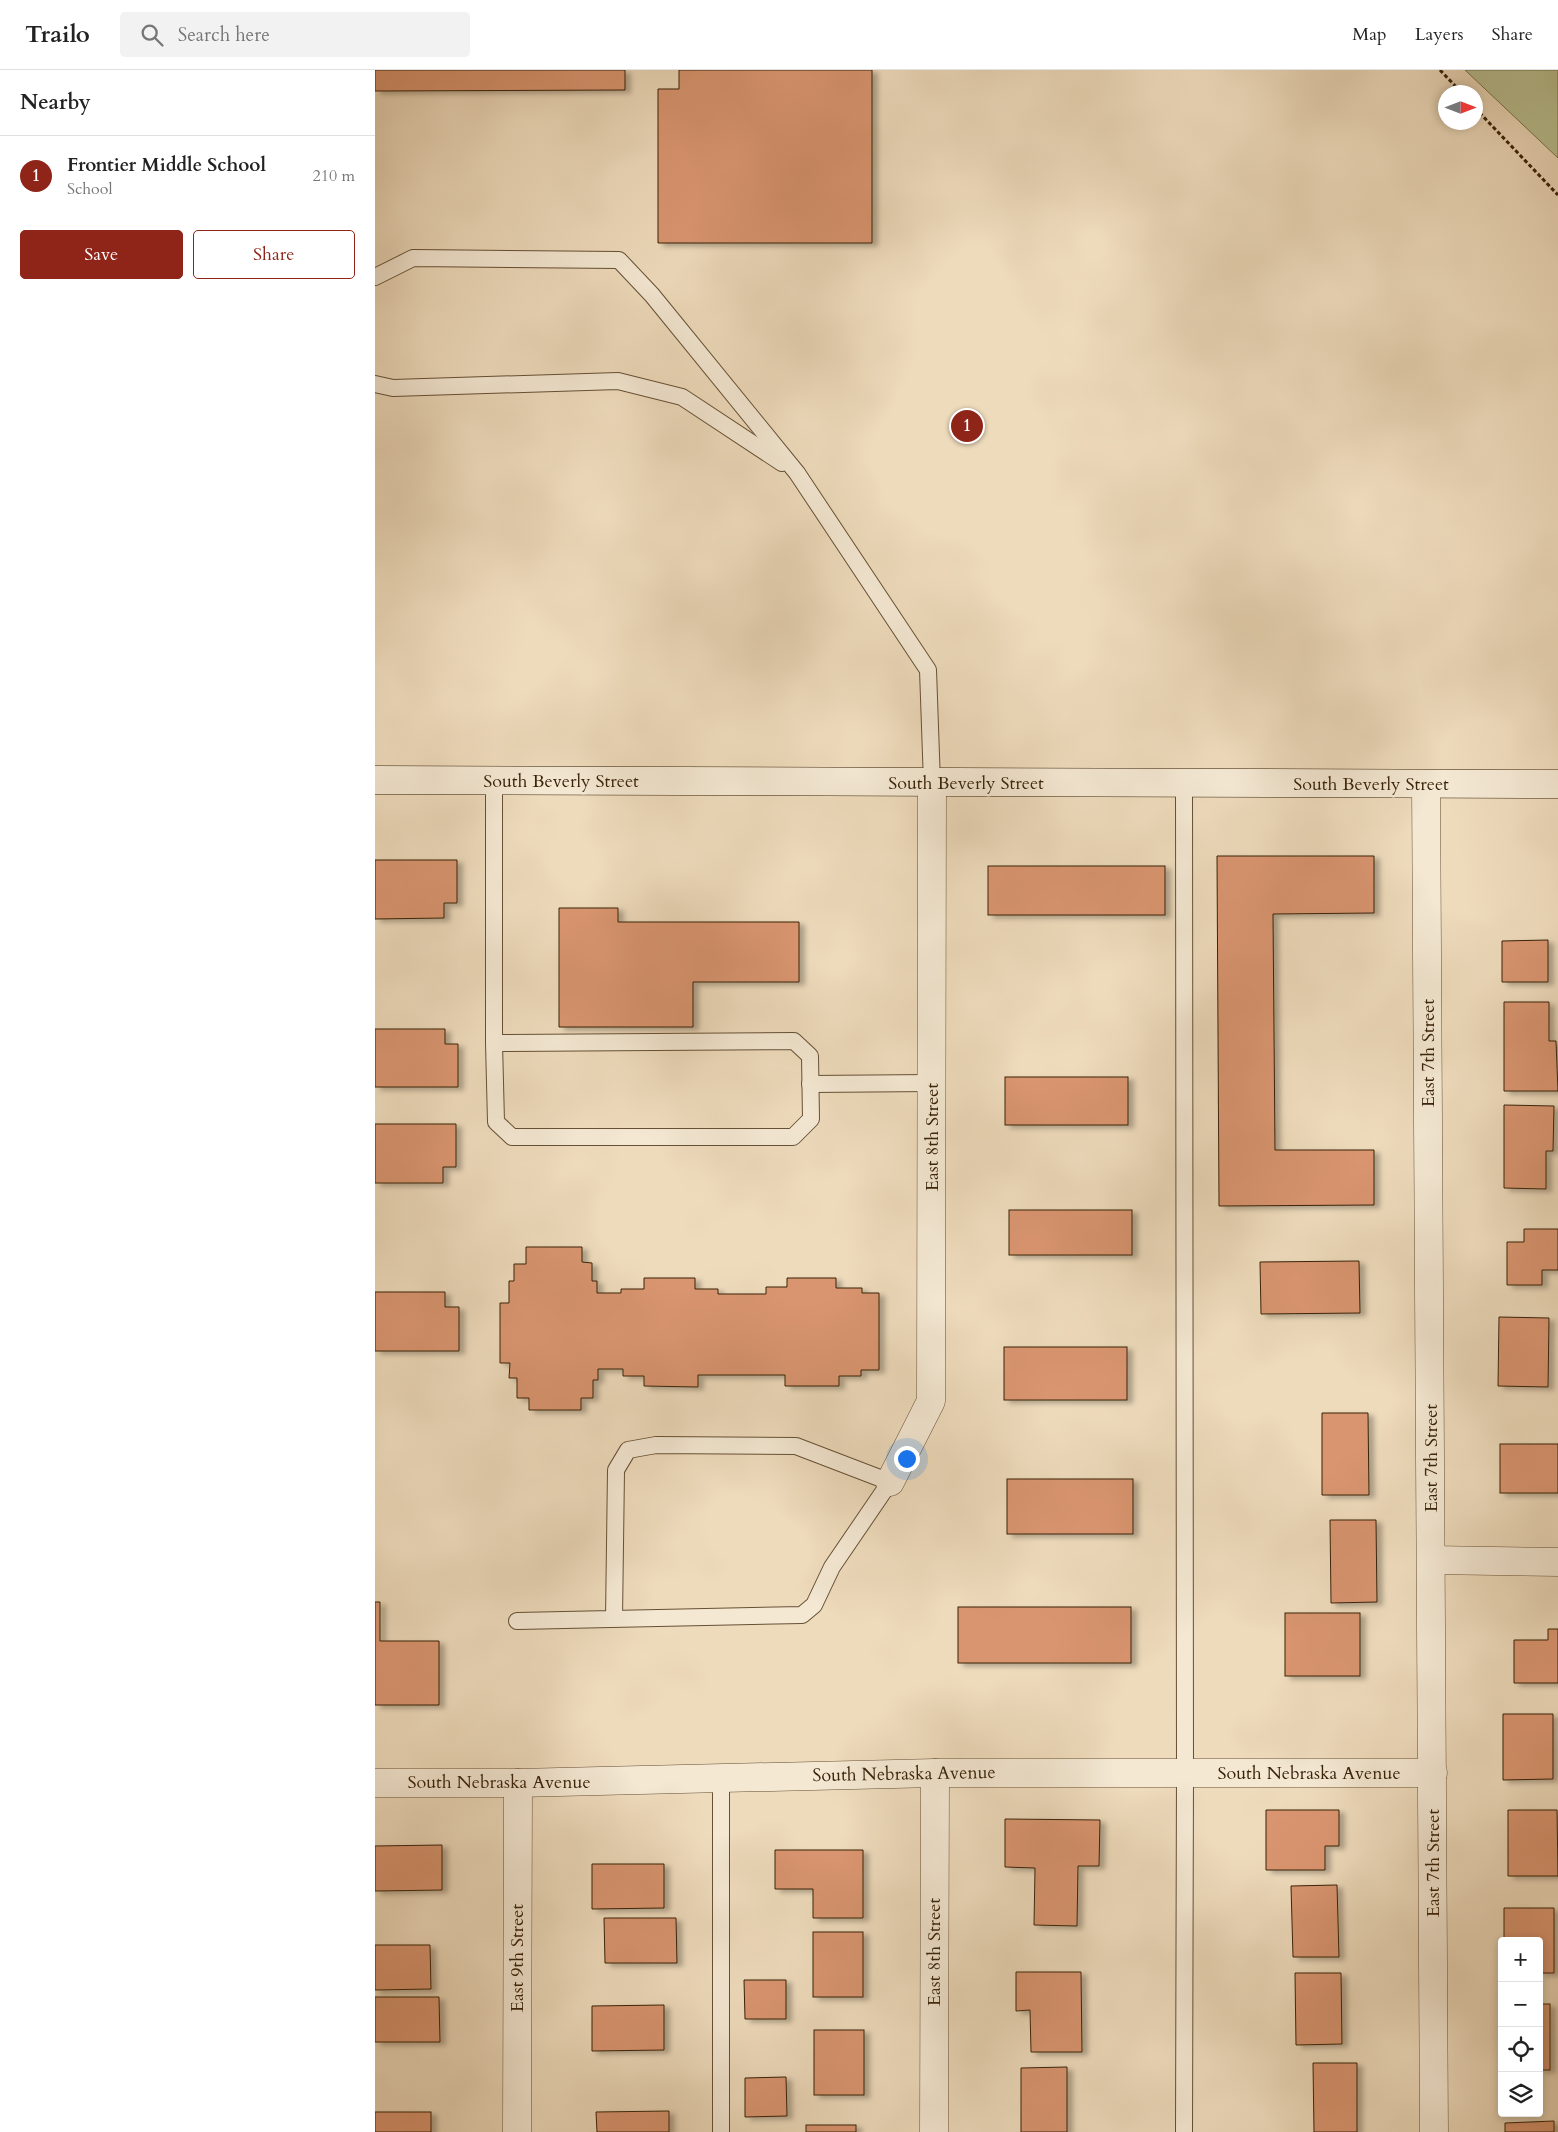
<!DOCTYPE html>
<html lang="en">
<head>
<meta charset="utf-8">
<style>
  body { margin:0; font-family:Cardo,serif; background:#f2f2f2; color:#222 }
  .controls { position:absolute; right:15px; bottom:15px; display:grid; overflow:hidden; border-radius:5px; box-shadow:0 2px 8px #0003 }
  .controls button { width:45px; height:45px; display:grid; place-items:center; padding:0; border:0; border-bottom:1px solid #e0e0e0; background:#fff; color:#222; font:25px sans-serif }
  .compass { position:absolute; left:1063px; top:15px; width:45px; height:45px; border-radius:50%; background:#fff; box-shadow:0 2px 8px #0003; rotate:90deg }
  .you { position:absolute; left:531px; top:1388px; width:18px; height:18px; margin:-12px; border:4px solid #fff; border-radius:50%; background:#1a73e8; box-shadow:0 0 0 8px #1a73e833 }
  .badge { display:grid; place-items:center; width:32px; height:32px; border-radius:50%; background:#8f2418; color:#fff; font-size:16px; font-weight:700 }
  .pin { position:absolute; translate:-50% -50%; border:2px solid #fff; box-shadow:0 1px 5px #0006 }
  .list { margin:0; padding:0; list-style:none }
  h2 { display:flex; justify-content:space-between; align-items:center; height:65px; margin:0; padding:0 20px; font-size:21px }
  h2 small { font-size:16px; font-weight:400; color:#767676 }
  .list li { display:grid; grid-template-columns:32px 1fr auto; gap:15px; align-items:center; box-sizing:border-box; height:80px; padding:0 20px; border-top:1px solid #e0e0e0 }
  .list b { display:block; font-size:19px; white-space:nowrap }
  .list p { margin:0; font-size:16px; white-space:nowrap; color:#767676 }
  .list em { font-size:16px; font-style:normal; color:#767676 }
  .actions { display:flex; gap:10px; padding:15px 20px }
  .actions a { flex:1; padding:11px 0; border:1px solid #8f2418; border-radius:5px; text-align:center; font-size:18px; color:#8f2418 }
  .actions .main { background:#8f2418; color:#fff }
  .icon { flex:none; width:28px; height:28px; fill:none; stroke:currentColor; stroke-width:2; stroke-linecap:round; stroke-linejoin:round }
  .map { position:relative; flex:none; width:1183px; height:2062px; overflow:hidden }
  header { display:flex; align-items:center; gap:30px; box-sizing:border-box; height:70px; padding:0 25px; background:#fff; border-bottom:1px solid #e0e0e0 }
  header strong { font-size:24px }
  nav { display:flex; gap:28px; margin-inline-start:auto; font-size:18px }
  .search { width:350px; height:45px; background:#f2f2f2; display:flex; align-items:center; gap:12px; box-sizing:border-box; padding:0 18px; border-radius:5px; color:#767676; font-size:19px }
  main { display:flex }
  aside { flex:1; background:#fff }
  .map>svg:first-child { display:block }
  .green { fill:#b9c091; stroke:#78714c }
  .building { fill:#d99570; stroke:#382208; filter:url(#shadow) }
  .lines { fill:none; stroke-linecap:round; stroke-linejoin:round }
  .lane-casing { stroke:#665035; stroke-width:18 }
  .street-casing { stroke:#665035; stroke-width:29 }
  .secondary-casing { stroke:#382208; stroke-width:29 }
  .path { stroke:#382208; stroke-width:3; stroke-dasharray:4 2.5; stroke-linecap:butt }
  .lane { stroke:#f4e8d3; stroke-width:16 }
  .street { stroke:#f4e8d3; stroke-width:28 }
  .secondary { stroke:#f4e8d3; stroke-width:28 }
  .labels { text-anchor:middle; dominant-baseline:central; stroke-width:5; stroke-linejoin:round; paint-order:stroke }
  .street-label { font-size:18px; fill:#382208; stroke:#f4e8d3 }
</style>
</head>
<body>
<header>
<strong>Trailo</strong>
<div class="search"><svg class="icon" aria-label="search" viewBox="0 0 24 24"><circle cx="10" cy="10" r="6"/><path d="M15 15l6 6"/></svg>Search here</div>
<nav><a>Map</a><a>Layers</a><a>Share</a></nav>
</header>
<main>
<aside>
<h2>Nearby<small></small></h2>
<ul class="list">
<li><span class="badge">1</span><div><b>Frontier Middle School</b><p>School</p></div><em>210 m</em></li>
</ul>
<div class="actions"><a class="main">Save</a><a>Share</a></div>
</aside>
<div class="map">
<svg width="1183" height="2062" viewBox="0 0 1183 2062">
  <defs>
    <filter id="shadow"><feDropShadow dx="5.5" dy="3" stdDeviation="2.5" flood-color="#0004"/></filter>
  </defs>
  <rect width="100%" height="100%" fill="#eedbbc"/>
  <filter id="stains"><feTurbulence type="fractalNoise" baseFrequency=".004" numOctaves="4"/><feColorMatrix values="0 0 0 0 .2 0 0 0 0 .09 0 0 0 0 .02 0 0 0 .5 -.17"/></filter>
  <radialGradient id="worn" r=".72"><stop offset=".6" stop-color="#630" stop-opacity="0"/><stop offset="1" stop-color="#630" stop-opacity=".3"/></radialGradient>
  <!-- green -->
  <path class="green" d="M1090 0H1183V88Z"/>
  <!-- building -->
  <g class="building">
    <path d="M0 0H250V20L0 21Z"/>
    <path d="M304 0H497V173H283V19H304Z"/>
    <path d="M842 786H999V843L898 844 900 1080H999V1135L844 1136Z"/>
    <path d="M0 790H82V833H69V848L0 849Z"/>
    <rect x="613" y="796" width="177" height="49"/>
    <path d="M184 838H243V852H424V912H318V957H184Z"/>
    <path d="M1173 870V912H1127V871Z"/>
    <path d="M1129 932H1174V971H1181L1183 1021H1129Z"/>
    <path d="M0 959H70V974H83V1017H0Z"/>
    <rect x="630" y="1007" width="123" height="48"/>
    <path d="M1129 1035 1179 1036 1178 1081H1171V1119L1129 1118Z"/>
    <path d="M0 1054H81V1097H68V1113H0Z"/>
    <rect x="634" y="1140" width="123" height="45"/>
    <path d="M1149 1159H1183V1200H1167V1215H1132V1172H1149Z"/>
    <path d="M151 1177H207V1192L217 1193V1211H222V1223H246V1219H269V1208H320V1219H343V1224H391V1217H412V1208H461V1218H487V1223H504V1300H486V1306H464V1316H410V1305H323V1317L269 1316V1306H248V1299H223V1310H218V1328H206V1340H154V1328H142V1308H134L135 1293H125V1233H134V1211H139V1194H151Z"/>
    <path d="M984 1191 985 1243 886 1244 885 1192Z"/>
    <path d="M0 1222H70V1237H84V1281H0Z"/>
    <path d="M1124 1247 1174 1248 1173 1317 1123 1316Z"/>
    <rect x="629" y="1277" width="123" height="53"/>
    <path d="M947 1343H993L994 1425H947Z"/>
    <rect x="1125" y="1374" width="58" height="49"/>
    <rect x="632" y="1409" width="126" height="55"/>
    <path d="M955 1450H1001L1002 1532 956 1533Z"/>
    <path d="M0 1532H5V1571H64V1635H0Z"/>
    <rect x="583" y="1537" width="173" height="56"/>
    <rect x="910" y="1543" width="75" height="63"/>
    <path d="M1173 1559H1183V1613H1139V1570H1173Z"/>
    <path d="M1128 1644H1178V1709L1128 1710Z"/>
    <path d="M891 1740H964V1776H950V1800H891Z"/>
    <path d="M1133 1740H1182L1183 1806H1133Z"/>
    <path d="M630 1749 725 1750 724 1796H703L702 1856 659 1855 660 1798 630 1797Z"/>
    <path d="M67 1775V1820L0 1821V1776Z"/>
    <path d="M400 1780H488V1848H438V1819H400Z"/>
    <path d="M217 1794H289V1838L217 1839Z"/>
    <path d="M962 1815 964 1887H918L916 1816Z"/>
    <path d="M1129 1838H1179V1903H1164V1871H1129Z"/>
    <path d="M229 1848H301L302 1893H230Z"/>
    <rect x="438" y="1862" width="50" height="65"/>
    <path d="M0 1875H55L56 1919 0 1920Z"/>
    <path d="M641 1902H706L707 1982H656L655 1940 641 1941Z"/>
    <path d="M920 1903H966L967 1974 921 1975Z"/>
    <path d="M369 1910H411V1949H370Z"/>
    <path d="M0 1927H64L65 1972H0Z"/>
    <rect x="1164" y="1934" width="11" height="66"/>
    <path d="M289 1935V1980L217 1981V1936Z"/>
    <rect x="1126" y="1935" width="1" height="65"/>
    <rect x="439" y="1960" width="50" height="65"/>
    <path d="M938 1993H982V2062H939Z"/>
    <path d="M692 1997V2062H646V1998Z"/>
    <path d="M411 2007 412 2046 370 2047V2008Z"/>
    <path d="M294 2041V2062H222L221 2042Z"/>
    <rect x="0" y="2042" width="56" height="20"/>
    <path d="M1179 2051V2062H1130V2053Z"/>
    <rect x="431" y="2055" width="50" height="7"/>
  </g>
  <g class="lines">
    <defs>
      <g id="lane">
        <path d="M0 207 38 188 244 190 277 225 422 403 553 600 557 713"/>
        <path d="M0 314 18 318 243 311 307 327 407 393"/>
        <path d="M809 714 810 1703 809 2062"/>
        <path d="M119 973 419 971 435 986 436 1049 418 1067H137L121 1052 119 973V711"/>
        <path d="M435 1014 557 1013"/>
        <path d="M142 1551 427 1545 439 1535 457 1497 515 1412 421 1376 281 1375 253 1380 241 1400 239 1549"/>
        <path d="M346 1708V2062"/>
      </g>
      <g id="street">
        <path d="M1051 714 1059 2062"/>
        <path d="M515 1412 556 1331 557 713"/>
        <path d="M1057 1490 1183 1492"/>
        <path d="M0 1713H143L560 1703H1058"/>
        <path d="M142 2062 143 1713"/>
        <path d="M559 2062 560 1703"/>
      </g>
      <path id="secondary" d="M0 710 1183 714"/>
    </defs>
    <!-- lane casing -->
    <use href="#lane" class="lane-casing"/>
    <!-- street casing -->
    <use href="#street" class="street-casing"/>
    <!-- secondary casing -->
    <use href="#secondary" class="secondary-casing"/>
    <!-- path -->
    <g class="path">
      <path d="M1065 0 1086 22"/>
      <path d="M1100 38 1183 125"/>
    </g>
    <!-- lane -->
    <use href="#lane" class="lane"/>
    <!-- street -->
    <use href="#street" class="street"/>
    <!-- secondary -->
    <use href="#secondary" class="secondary"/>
  </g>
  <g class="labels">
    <!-- street labels -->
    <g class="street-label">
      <text x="186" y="711">South Beverly Street</text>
      <text x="591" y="713">South Beverly Street</text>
      <text x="996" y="714">South Beverly Street</text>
      <text transform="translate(1053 983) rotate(-90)">East 7th Street</text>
      <text transform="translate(557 1067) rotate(-90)">East 8th Street</text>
      <text transform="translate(1056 1388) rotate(-90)">East 7th Street</text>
      <text x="934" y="1703">South Nebraska Avenue</text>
      <text transform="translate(529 1704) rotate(-1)">South Nebraska Avenue</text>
      <text x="124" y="1712">South Nebraska Avenue</text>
      <text transform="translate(1058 1793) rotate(-90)">East 7th Street</text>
      <text transform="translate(559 1882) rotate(-90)">East 8th Street</text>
      <text transform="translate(142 1888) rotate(-90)">East 9th Street</text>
    </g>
  </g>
  <rect width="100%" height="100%" filter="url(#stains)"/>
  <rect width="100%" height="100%" fill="url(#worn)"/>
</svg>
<div class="controls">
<button>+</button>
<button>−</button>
<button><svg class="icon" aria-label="locate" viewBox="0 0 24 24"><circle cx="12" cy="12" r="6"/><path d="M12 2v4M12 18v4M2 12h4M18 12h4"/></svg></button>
<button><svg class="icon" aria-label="layers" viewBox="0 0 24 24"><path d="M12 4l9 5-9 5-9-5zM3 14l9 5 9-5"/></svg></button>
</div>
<svg class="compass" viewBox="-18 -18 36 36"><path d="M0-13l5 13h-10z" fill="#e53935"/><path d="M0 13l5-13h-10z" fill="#767676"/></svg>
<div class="you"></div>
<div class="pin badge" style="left:592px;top:356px">1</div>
</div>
</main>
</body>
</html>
